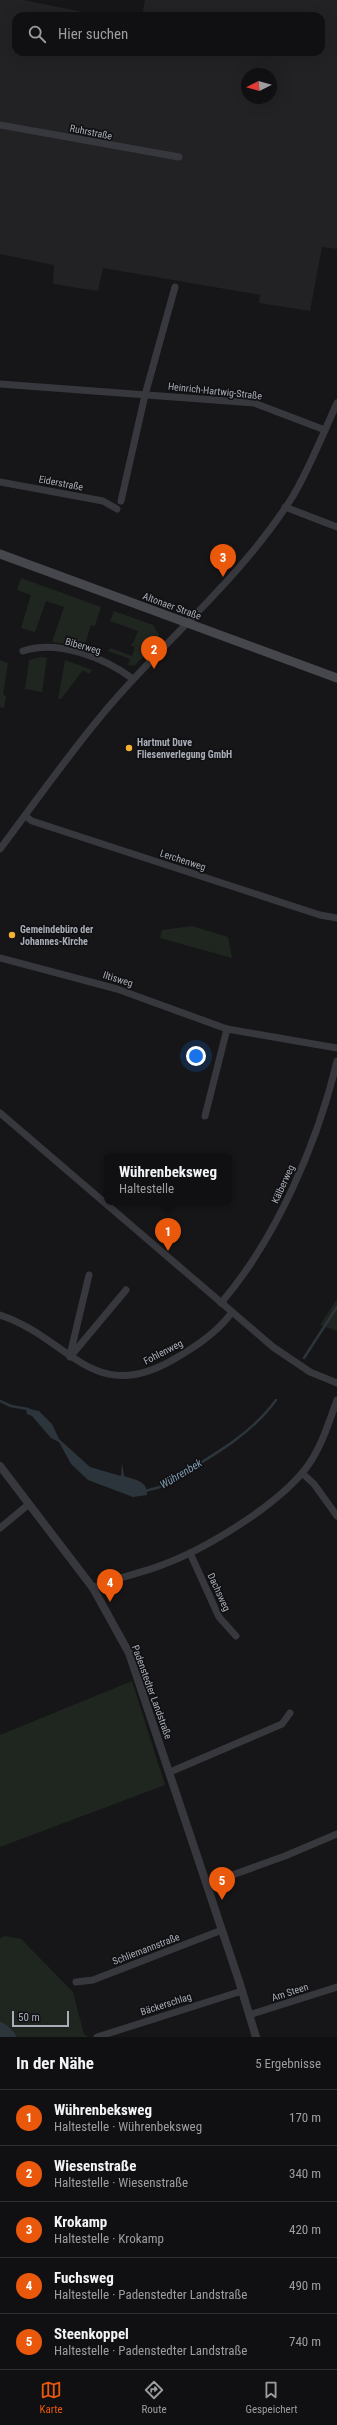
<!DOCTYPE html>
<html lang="de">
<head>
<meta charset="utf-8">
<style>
  body { margin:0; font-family:"Roboto Condensed",sans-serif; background:#1e1e20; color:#f1f3f6 }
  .compass { position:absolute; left:241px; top:68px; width:36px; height:36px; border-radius:50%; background:#101012; box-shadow:0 4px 16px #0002; rotate:264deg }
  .scale { position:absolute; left:12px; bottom:10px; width:57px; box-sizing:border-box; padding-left:4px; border:2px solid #a8adb8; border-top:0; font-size:11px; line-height:14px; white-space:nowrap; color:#a8adb8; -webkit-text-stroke:3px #111113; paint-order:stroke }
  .you { position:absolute; left:196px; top:1056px; width:14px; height:14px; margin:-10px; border:3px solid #fff; border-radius:50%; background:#1a73e8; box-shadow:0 0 0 6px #1a73e833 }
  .badge { display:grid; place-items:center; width:26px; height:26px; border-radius:50%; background:#ea580c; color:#fff; font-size:13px; font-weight:700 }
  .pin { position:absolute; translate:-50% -33px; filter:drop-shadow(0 1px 2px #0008) }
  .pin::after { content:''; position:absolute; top:21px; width:14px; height:12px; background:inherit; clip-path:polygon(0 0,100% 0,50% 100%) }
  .popup { position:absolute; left:104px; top:1153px; width:128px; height:52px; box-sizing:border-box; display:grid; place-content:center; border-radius:8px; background:#101012; filter:drop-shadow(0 1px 3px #0005); font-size:13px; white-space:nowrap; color:#9c9d9f }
  .popup b { font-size:15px; color:#f1f3f6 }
  .popup::after { content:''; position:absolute; left:50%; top:100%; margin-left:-8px; border:8px solid transparent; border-top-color:#101012 }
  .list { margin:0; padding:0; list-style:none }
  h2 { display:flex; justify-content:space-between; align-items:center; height:52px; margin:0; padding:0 16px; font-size:17px }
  h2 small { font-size:13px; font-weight:400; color:#9c9d9f }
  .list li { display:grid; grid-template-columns:26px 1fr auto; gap:12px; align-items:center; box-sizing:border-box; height:56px; padding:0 16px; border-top:1px solid #303032 }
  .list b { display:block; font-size:15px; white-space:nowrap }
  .list p { margin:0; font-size:13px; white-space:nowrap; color:#9c9d9f }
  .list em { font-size:13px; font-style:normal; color:#9c9d9f }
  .icon { flex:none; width:22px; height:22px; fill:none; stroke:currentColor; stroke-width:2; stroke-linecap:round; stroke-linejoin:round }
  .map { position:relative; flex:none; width:337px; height:2037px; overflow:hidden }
  .search { position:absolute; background:#101012; box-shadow:0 4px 16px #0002; left:12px; right:12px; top:12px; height:44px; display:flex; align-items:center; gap:10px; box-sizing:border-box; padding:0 14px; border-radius:12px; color:#9c9d9f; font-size:15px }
  .sheet { height:332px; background:#101012 }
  nav { display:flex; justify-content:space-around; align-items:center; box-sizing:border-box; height:56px; border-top:1px solid #303032; background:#101012; font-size:11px; color:#9c9d9f }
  nav a { display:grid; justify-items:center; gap:2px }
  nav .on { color:#ea580c }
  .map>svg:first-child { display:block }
  .built { fill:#222225; fill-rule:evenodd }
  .green { fill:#1e261f }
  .water { fill:#2c353c }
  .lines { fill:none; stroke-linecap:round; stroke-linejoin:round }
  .stream { stroke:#2c353c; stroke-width:2.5 }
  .river { stroke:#2c353c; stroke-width:14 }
  .minor { stroke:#37383d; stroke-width:7 }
  .tertiary { stroke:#37383d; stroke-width:8 }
  .secondary { stroke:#45474d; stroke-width:9 }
  .poi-dot { fill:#f2b134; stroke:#111113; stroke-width:1.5 }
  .labels { text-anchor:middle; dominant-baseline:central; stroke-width:3.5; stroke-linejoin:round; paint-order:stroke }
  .street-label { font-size:10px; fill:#a8adb8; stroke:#111113 }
  .poi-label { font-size:10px; font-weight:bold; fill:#a8adb8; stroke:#111113; text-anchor:start }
  .water-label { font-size:11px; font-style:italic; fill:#7f9bb3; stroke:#111113 }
</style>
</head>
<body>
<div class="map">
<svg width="337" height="2037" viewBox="0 0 337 2037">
  <rect width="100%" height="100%" fill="#161618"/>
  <!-- built -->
  <path class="built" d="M0 0H24L102 16H16V52H321V16H142L145 0H337V249L322 247 310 311 259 303 260 295 103 268 98 291 53 284 54 265 0 254ZM247 74H271V98H247Z"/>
  <!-- green -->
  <g class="green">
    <path d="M21 578 101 607 95 626 91 625 85 644 67 638 66 644 52 642 64 607 46 601 35 632 21 628 31 595 17 590Z"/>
    <path d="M114 611 153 625 159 635 158 642 134 666 128 665 130 659 108 651 110 648 132 656 135 647 130 645 133 643 138 631 110 621Z"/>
    <path d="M41 657 47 658 42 692 25 689 29 660Z"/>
    <path d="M0 660 8 663 3 695 6 696 4 708 0 707Z"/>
    <path d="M65 660 92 670 89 674 83 670 61 699H58Z"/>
    <path d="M192 926 228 937 232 958 160 938 162 930Z"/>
    <path d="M337 1299V1331L320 1325Z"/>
    <path d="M132 1681 165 1785 0 1847V1735Z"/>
    <path d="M5 1936 21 1939 73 1992 84 2034 89 2037H0V1938Z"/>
  </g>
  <!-- water -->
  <path class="water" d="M26 1408 39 1411 52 1424 59 1439 90 1467 121 1476 122 1463 124 1476C134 1480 148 1480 147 1495L133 1497 88 1480 71 1464 59 1442 51 1438 32 1416 27 1414Z"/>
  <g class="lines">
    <!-- stream -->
    <g class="stream">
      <path d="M304 1358 337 1307"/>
      <path d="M0 1401 11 1406 28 1409"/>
      <path d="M145 1491 160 1487C201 1462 248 1439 276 1400"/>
    </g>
    <!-- river -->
    <path class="river" d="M0 2029 9 2037"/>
    <!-- minor -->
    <g class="minor">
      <path d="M0 125 179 157"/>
      <path d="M0 384 254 403 325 430"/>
      <path d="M0 482 103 501 117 509"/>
      <path d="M121 501 145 395 175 287"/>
      <path d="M285 507 337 527"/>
      <path d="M23 651C58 639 105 658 133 679"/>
      <path d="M25 816 32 821 320 915 337 918"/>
      <path d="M0 849C37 800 72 749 112 703 172 634 244 574 293 496 310 467 323 434 337 403"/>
      <path d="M0 958 117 989 227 1029 337 1048"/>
      <path d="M0 1113 273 1347 310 1372 337 1383"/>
      <path d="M205 1116 227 1029"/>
      <path d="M221 1303C276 1239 318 1142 337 1061"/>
      <path d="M0 1315C70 1338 93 1408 176 1358 197 1346 218 1332 232 1312"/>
      <path d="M70 1355 89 1275"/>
      <path d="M70 1357 126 1290"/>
      <path d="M302 1473 314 1484 337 1516"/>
      <path d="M0 1528 29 1504"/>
      <path d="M190 1553 219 1617 236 1636"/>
      <path d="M93 1588C115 1577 140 1574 162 1565 206 1549 282 1503 309 1464 322 1445 329 1422 337 1400"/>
      <path d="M170 1772 282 1724 290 1713"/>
      <path d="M207 1884 285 1856 337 1834"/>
      <path d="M76 1982 93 1980 222 1930"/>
      <path d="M249 2015 337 1987"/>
      <path d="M97 2037 242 1991"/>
    </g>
    <!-- tertiary -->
    <path class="tertiary" d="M0 1466 93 1588 129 1653 239 1981 256 2037"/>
    <!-- secondary -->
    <path class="secondary" d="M0 554 337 678"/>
  </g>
  <!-- markers -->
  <g class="poi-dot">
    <circle cx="129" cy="748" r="4"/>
    <circle cx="12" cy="935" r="4"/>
  </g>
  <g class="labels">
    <!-- street labels -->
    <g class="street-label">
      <text transform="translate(91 132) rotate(11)">Ruhrstraße</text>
      <text transform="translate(215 391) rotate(6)">Heinrich-Hartwig-Straße</text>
      <text transform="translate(61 483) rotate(11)">Eiderstraße</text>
      <text transform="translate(172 606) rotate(20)">Altonaer Straße</text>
      <text transform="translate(83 646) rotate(16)">Biberweg</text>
      <text transform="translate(183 860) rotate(18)">Lerchenweg</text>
      <text transform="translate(118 979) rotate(17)">Iltisweg</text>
      <text transform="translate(283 1184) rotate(-65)">Kälberweg</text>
      <text transform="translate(163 1352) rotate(-27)">Fohlenweg</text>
      <text transform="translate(219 1592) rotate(65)">Dachsweg</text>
      <text transform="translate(152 1692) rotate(70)">Padenstedter Landstraße</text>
      <text transform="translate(146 1949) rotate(-21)">Schliemannstraße</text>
      <text transform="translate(290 1992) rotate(-18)">Am Steen</text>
      <text transform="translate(166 2004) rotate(-18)">Bäckerschlag</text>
    </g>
    <!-- poi labels -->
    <g class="poi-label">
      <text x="137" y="742">Hartmut Duve<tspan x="137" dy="12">Fliesenverlegung GmbH</tspan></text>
      <text x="20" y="929">Gemeindebüro der<tspan x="20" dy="12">Johannes-Kirche</tspan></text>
    </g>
    <!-- water labels -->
    <g class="water-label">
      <text transform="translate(181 1474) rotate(-31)">Wührenbek</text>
    </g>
  </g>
</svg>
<svg class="compass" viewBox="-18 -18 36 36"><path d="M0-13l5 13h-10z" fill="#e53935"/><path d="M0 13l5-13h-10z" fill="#9c9d9f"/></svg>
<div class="scale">50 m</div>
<div class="you"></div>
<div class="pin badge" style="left:168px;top:1251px">1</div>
<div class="popup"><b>Wührenbeksweg</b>Haltestelle</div>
<div class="pin badge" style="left:154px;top:669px">2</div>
<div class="pin badge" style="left:223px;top:577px">3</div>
<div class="pin badge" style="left:110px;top:1602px">4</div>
<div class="pin badge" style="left:222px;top:1900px">5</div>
<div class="search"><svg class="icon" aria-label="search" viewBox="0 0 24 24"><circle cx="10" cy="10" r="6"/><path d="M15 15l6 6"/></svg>Hier suchen</div>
</div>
<section class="sheet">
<h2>In der Nähe<small>5 Ergebnisse</small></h2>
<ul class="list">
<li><span class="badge">1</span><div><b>Wührenbeksweg</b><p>Haltestelle · Wührenbeksweg</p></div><em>170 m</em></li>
<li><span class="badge">2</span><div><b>Wiesenstraße</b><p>Haltestelle · Wiesenstraße</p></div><em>340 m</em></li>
<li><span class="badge">3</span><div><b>Krokamp</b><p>Haltestelle · Krokamp</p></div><em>420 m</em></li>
<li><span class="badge">4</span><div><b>Fuchsweg</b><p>Haltestelle · Padenstedter Landstraße</p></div><em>490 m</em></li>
<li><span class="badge">5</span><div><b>Steenkoppel</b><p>Haltestelle · Padenstedter Landstraße</p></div><em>740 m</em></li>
</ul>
</section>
<nav>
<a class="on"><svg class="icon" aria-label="map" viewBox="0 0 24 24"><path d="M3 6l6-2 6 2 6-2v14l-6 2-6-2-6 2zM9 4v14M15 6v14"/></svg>Karte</a>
<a><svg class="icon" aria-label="directions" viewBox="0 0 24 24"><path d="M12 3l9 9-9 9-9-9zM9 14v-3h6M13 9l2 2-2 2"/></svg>Route</a>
<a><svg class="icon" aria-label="saved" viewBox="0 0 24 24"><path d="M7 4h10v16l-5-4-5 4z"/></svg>Gespeichert</a>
</nav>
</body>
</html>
